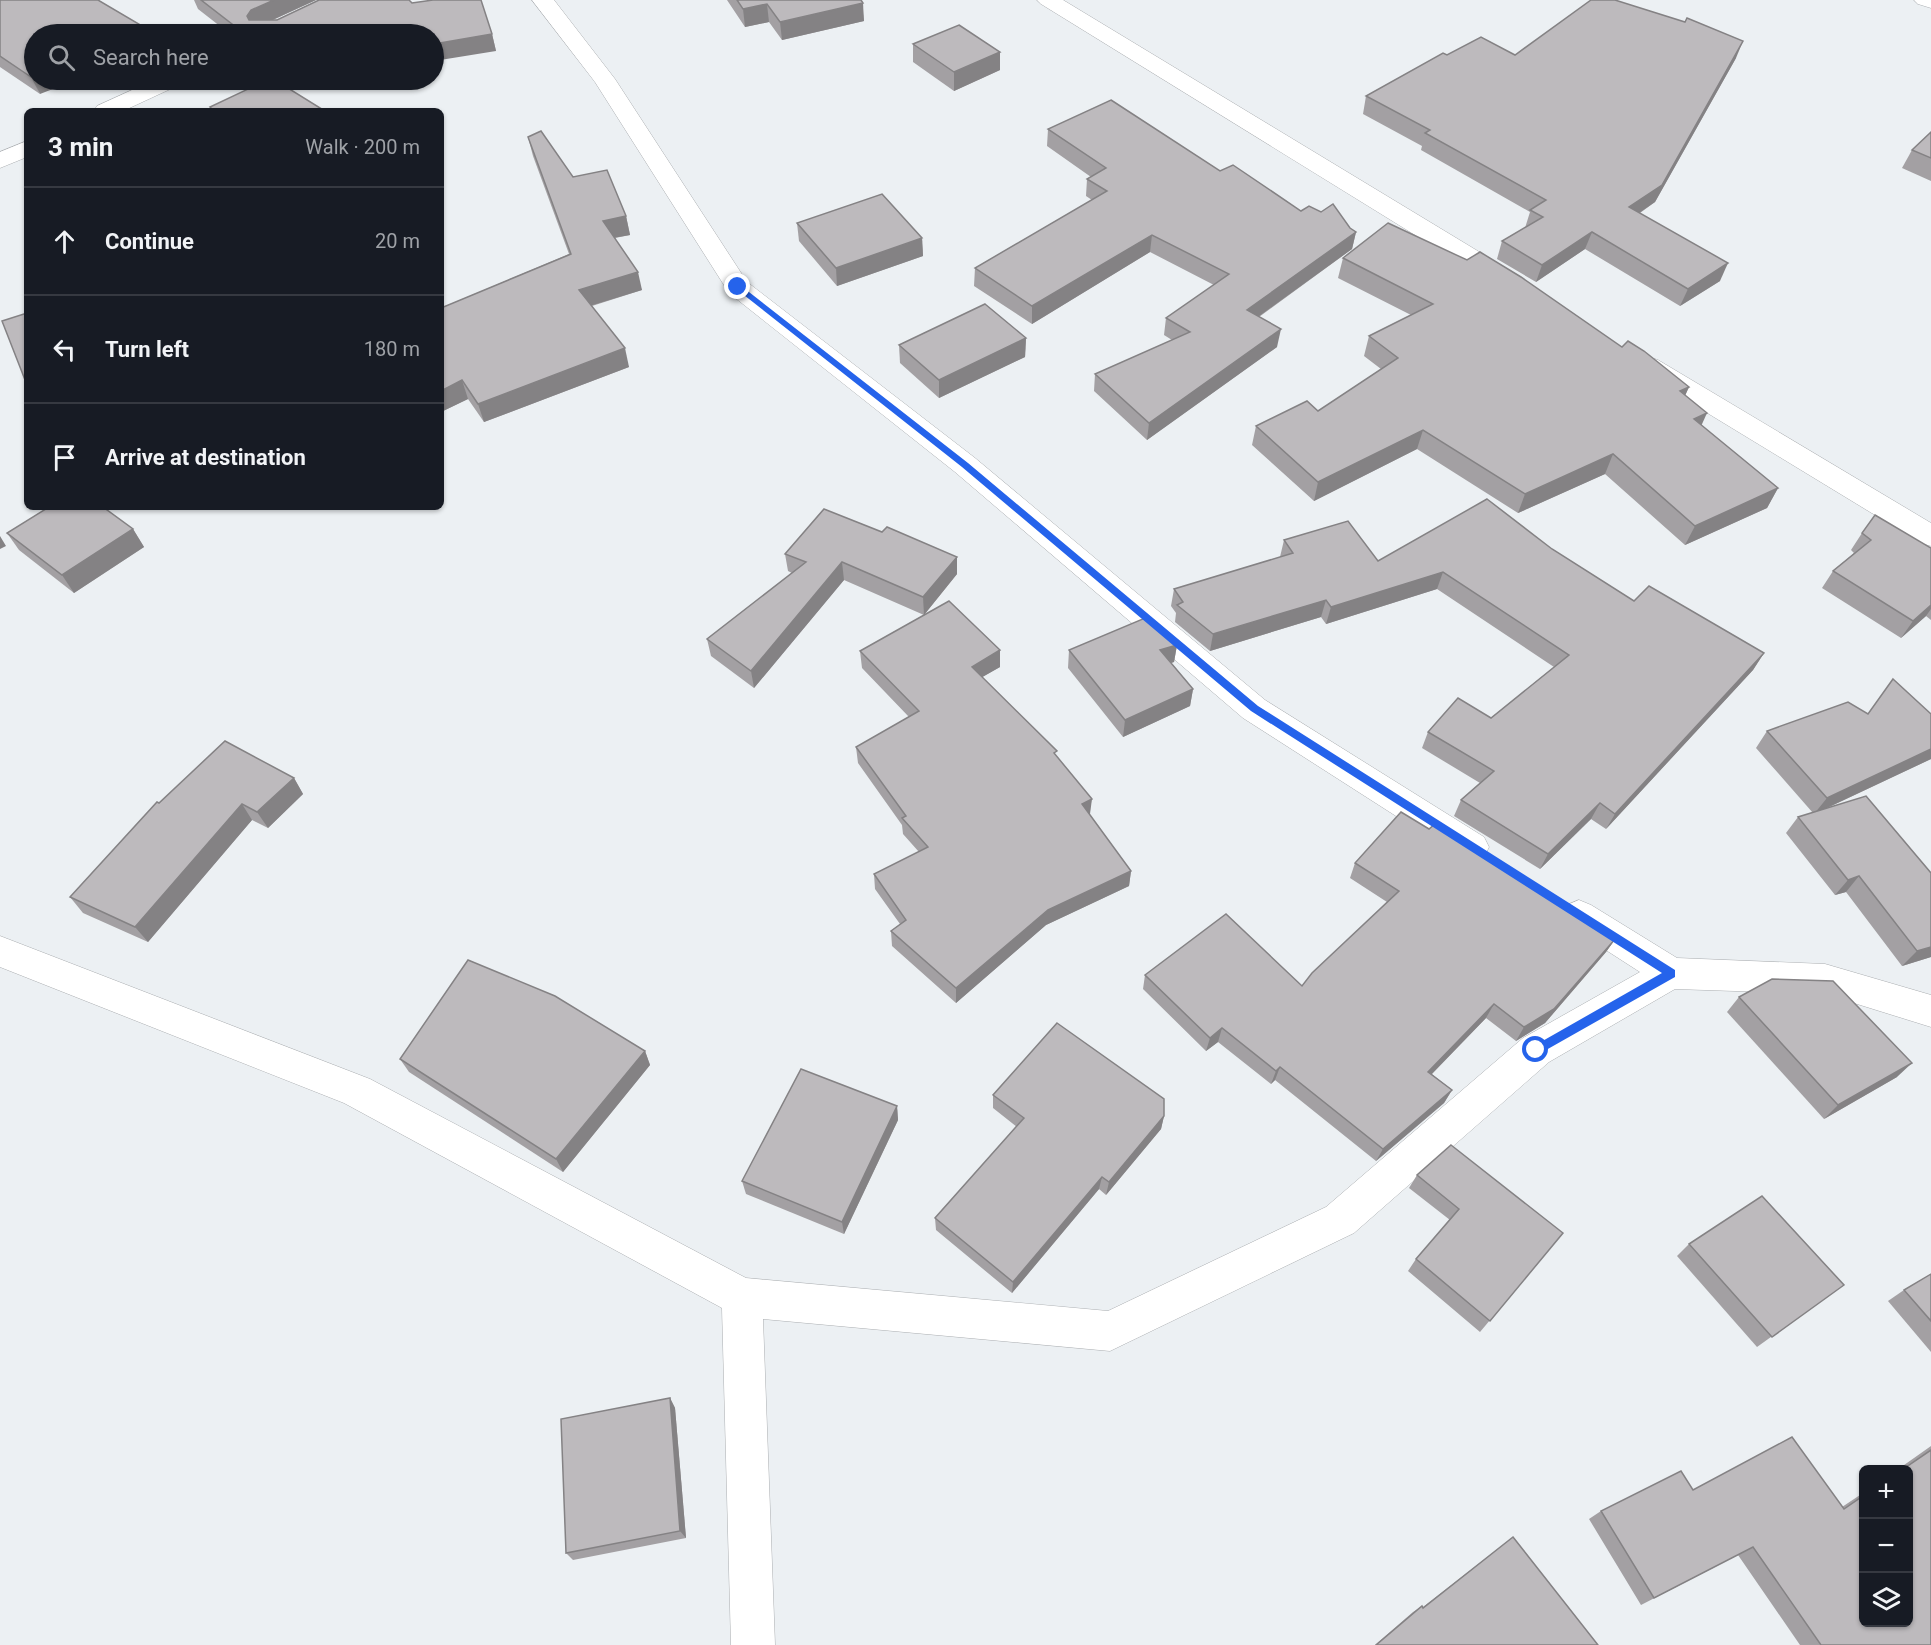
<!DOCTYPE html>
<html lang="en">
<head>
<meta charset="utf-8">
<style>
  body { margin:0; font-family:Roboto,sans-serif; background:#20242c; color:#f1f3f6 }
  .controls { position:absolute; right:18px; bottom:18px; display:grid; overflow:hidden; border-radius:9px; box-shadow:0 2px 4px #0004 }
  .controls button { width:54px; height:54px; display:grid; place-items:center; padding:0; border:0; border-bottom:2px solid #363941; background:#171b24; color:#f1f3f6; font:30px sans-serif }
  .stop { position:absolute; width:18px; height:18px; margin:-14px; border:4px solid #2563eb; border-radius:50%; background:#fff }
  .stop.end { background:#2563eb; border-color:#fff; box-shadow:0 2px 6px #0008 }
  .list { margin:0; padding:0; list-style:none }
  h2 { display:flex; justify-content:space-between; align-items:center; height:78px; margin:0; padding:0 24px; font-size:26px }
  h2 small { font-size:20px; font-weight:400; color:#9ea1a6 }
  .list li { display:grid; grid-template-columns:39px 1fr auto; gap:18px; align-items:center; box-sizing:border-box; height:108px; padding:0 24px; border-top:2px solid #363941 }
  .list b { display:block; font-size:22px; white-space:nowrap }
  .list em { font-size:20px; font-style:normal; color:#9ea1a6 }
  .icon { flex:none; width:33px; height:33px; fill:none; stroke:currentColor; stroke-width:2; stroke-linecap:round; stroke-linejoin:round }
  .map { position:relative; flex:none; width:1931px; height:1645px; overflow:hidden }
  .search { position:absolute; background:#171b24; box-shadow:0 2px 4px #0004; left:24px; top:24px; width:420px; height:66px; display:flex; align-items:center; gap:15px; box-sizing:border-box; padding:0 21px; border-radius:33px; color:#9ea1a6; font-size:22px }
  .panel { position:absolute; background:#171b24; box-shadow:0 2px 4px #0004; left:24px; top:108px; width:420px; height:402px; border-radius:9px }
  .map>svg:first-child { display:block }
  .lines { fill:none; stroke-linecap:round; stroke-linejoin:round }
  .minor-casing { stroke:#abaeb1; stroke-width:1 }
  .minor { fill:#fff; fill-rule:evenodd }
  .wall { fill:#a3a0a3 }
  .shaded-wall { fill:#848284 }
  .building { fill:#bdbabd; stroke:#848284; stroke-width:1.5 }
  .route { fill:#2563eb }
</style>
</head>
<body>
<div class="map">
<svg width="1931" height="1645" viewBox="0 0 1931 1645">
  <rect width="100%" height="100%" fill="#ecf0f3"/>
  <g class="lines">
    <defs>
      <g id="minor">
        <path d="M532 0H554L615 79 747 282 975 458 1265 700 1484 837 1489 847 1484 857 1472 861 1460 857 1243 718 955 472 729 293 595 82Z"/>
        <path d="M1037 0H1063L1519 276 1523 282 1519 288 1510 290 1501 288 1041 4Z"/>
        <path d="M1914 0H1931V8L1918 4Z"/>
        <path d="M154 80H182L179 85 123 111H94L97 106Z"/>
        <path d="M27 141V157L0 168V152Z"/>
        <path d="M1649 357 1658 360 1931 523V546L1921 543 1640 372 1636 366 1640 360Z"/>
        <path d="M1579 900 1591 905 1677 958 1825 964 1931 995V1027L1825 994 1675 989 1549 1062 1354 1233 1110 1351 763 1319 775 1645H731L722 1308 344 1103 0 967V936L370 1079 746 1278 1108 1311 1326 1207 1523 1038 1640 972 1567 925 1562 915 1567 905Z"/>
      </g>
    </defs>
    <!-- minor casing -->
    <use href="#minor" class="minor-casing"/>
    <!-- minor -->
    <use href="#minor" class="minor"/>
  </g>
  <!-- wall -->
  <g class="wall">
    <path d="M0 0 40 94 0 67Z"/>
    <path d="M194 0H316L273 20 412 3 492 34 496 51 434 34H230L198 9Z"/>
    <path d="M727 0H861L864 21 782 40 769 22 745 27Z"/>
    <path d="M913 44 1000 52V70L954 91 913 62Z"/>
    <path d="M1447 55 1736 58 1655 202 1640 213 1720 281 1680 306 1585 249 1536 282 1497 259 1502 241 1525 228 1530 212 1421 150 1422 146 1363 114 1366 96Z"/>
    <path d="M287 80H325L294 85Z"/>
    <path d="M1048 129 1220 171 1301 211 1350 228 1356 232 1352 249 1259 317 1277 347 1147 440 1094 391 1095 374 1172 340 1164 335 1166 318 1214 285 1150 252 1032 324 974 286 975 268 1092 200 1086 196 1087 179 1091 177 1047 146Z"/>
    <path d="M1931 132V181L1902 168 1912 150Z"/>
    <path d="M528 137 573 177 626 216 630 235 615 238 642 290 592 306 629 367 484 422 468 399 441 412V308L569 254 533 156Z"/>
    <path d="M797 223 922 238 923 256 837 286 799 241Z"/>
    <path d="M1343 258 1622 347 1689 387 1685 395 1701 425 1778 488 1767 508 1685 545 1605 474 1518 513 1417 449 1314 501 1252 445 1256 426 1318 411 1381 369 1364 356 1369 336 1411 315 1338 278Z"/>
    <path d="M1026 338 1025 357 939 398 900 363 899 345Z"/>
    <path d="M133 529 144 547 74 593 19 550 7 533Z"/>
    <path d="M882 532 957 557V574L924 615 844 580 754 688 711 656 707 639 792 573 788 571 785 554Z"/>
    <path d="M1862 533 1931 548V620L1926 616 1901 638 1822 588 1833 571 1854 553 1851 550Z"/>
    <path d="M1284 540 1378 561 1552 549 1634 601 1764 653 1753 670 1606 829 1591 819 1540 869 1454 816 1461 800 1480 783 1422 748 1428 732 1491 718 1554 667 1437 589 1326 624 1321 617 1210 651 1175 622 1176 613 1171 606 1174 589 1280 557Z"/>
    <path d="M1177 645 1174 662 1171 663 1193 689 1190 706 1123 737 1068 668 1069 650Z"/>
    <path d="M1000 650V667L982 677 1056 756 1090 815 1131 871 1129 886 1046 925 956 1003 892 946 891 931 900 924 875 889 874 874 919 852 903 834 902 825 858 763 856 747 909 717 862 668 860 651Z"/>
    <path d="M1868 713 1931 714V759L1825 809 1931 957 1902 966 1846 892 1835 895 1786 833 1798 817 1813 813 1756 748 1767 731Z"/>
    <path d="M294 778 303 794 268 828 252 820 148 942 83 913 70 897 159 803Z"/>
    <path d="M1429 829 1616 938 1606 952 1545 1023 1516 1041 1486 1018 1432 1074 1452 1090 1444 1103 1376 1161 1275 1080 1271 1084 1218 1042 1206 1051 1143 989 1145 975 1302 986 1387 902 1350 878 1355 863Z"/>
    <path d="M1739 997 1897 1077 1824 1119 1727 1012Z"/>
    <path d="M645 1051 650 1065 563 1172 409 1072 400 1059Z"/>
    <path d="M993 1095 1164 1116 1161 1129 1106 1195 1099 1189 1012 1293 936 1230 935 1218 1017 1127 993 1108Z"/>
    <path d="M897 1106 898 1120 844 1234 746 1194 742 1181Z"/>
    <path d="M1417 1175 1563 1233 1480 1332 1408 1271 1416 1259 1450 1220 1409 1188Z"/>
    <path d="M1689 1244 1844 1285 1757 1347 1677 1256Z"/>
    <path d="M1931 1274V1352L1888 1301 1904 1290Z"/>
    <path d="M670 1398 675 1408 686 1538 573 1560 566 1553Z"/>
    <path d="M1931 1446V1645H1800L1738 1555 1641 1605 1589 1519 1601 1511 1693 1490 1842 1507 1863 1493V1623L1908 1470H1897Z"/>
    <path d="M1513 1537 1598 1645H1375L1413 1612 1422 1606 1423 1607Z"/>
  </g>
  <!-- shaded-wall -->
  <g class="shaded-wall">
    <path d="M274 0H316L257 27 253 33 247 16 251 10Z"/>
    <path d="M863 3 864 21 782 40 780 22Z"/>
    <path d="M767 4 769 22 745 27 743 9Z"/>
    <path d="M149 30 150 34H137Z"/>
    <path d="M492 34 496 51 434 61V44Z"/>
    <path d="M1743 41 1736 58 1655 202 1623 224 1629 207Z"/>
    <path d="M1000 52V70L954 91V72Z"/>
    <path d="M34 76V80H76L40 94 31 77Z"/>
    <path d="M292 80H325L294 85Z"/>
    <path d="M626 216 630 235 607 239 603 221Z"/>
    <path d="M1356 232 1352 249 1244 327 1247 310Z"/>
    <path d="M1592 232 1585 249 1536 282 1542 265Z"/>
    <path d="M1152 235 1150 252 1032 324V306Z"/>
    <path d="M922 238 923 256 837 286 836 268Z"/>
    <path d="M1728 263 1720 281 1680 306 1688 289Z"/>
    <path d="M638 272 642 290 583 308 579 290Z"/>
    <path d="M1281 329 1277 347 1147 440 1149 423Z"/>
    <path d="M1026 338 1025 357 939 398V380Z"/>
    <path d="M625 348 629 367 484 422 478 404Z"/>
    <path d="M462 380 468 399 441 412V391Z"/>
    <path d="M1689 387 1680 407V391Z"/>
    <path d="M1707 413 1698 433 1694 419Z"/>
    <path d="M1423 430 1417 449 1314 501 1318 482Z"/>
    <path d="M1613 454 1605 474 1518 513 1525 494Z"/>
    <path d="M1778 488 1767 508 1685 545 1695 526Z"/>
    <path d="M133 529 144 547 74 593 62 575Z"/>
    <path d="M0 536 6 546 0 549Z"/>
    <path d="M957 557V574L924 615 923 597Z"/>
    <path d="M842 562 844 580 754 688 751 671Z"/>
    <path d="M1443 572 1437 589 1326 624 1331 607Z"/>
    <path d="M1326 600 1321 617 1210 651 1213 634Z"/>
    <path d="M1931 605V609L1926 616 1901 638 1913 621Z"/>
    <path d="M1177 645 1174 662 1157 667 1160 650Z"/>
    <path d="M1000 650V667L972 683V667Z"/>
    <path d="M1764 653 1753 670 1606 829 1615 814Z"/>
    <path d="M1193 689 1190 706 1123 737 1125 720Z"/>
    <path d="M1931 749V759L1814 814 1827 798Z"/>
    <path d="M294 778 303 794 268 828 257 812Z"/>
    <path d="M1092 799 1090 814 1080 819 1082 804Z"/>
    <path d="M1600 803 1591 819 1540 869 1548 854Z"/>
    <path d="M242 804 252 820 148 942 135 927Z"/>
    <path d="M1131 871 1129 886 1046 925 956 1003V988L1048 910Z"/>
    <path d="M1859 876 1846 892 1835 895 1848 880Z"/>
    <path d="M1616 938 1606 952 1545 1023 1516 1041 1524 1027Z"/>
    <path d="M1931 947V957L1902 966 1917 951Z"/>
    <path d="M1494 1004 1486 1018 1421 1085 1428 1072Z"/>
    <path d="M1222 1028 1218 1042 1206 1051 1210 1038Z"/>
    <path d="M645 1051 650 1065 563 1172 556 1159Z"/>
    <path d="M1912 1063 1897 1077 1824 1119 1838 1105Z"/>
    <path d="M1280 1067 1275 1080 1271 1084 1276 1071Z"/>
    <path d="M1452 1090 1444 1103 1376 1161 1383 1149Z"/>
    <path d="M897 1106 898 1120 844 1234 842 1222Z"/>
    <path d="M1164 1116 1161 1129 1106 1195 1109 1182Z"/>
    <path d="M1102 1177 1099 1189 1012 1293 1013 1282Z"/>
    <path d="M670 1398 675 1408 686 1538 680 1531Z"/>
  </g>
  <!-- building -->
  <g class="building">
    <path d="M0 0H98L149 30 137 34H34V76L31 77 0 56Z"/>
    <path d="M201 0H274L251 10 247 16 249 20H277L319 0H409L412 3 433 0H481L492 34 434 44V34H393L392 33 390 34H245Z"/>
    <path d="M737 0H861L863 3 780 22 767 4 743 9Z"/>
    <path d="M1591 0H1615L1685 22 1687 18 1743 41 1662 185 1629 207 1728 263 1688 289 1592 232 1542 265 1502 241 1543 217 1530 210 1546 200 1425 133 1430 130 1366 96 1443 53 1447 55 1481 37 1515 55Z"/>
    <path d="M959 25 1000 52 954 72 913 44Z"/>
    <path d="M267 80H275L325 111H214L210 107Z"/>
    <path d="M1111 100 1220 171 1233 165 1301 211 1309 206 1321 212 1333 204 1350 228 1356 232 1247 310 1281 329 1149 423 1095 374 1190 332 1166 318 1229 274 1152 235 1032 306 975 268 1107 191 1087 179 1106 168 1048 129Z"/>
    <path d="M541 131 573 177 607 170 626 216 603 221 638 272 579 290 625 348 478 404 462 380 441 391V308L571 254 528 137Z"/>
    <path d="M1931 132V158L1912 150Z"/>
    <path d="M882 194 922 238 836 268 797 223Z"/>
    <path d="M1388 223 1467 260 1480 252 1521 277 1622 347 1628 341 1644 351 1689 387 1680 391 1707 413 1694 419 1778 488 1695 526 1613 454 1525 494 1423 430 1318 482 1256 426 1307 401 1318 411 1398 358 1369 336 1433 304 1343 258Z"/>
    <path d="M985 304 1026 338 939 380 899 345Z"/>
    <path d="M27 313V385L2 321Z"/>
    <path d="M1487 499 1552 549 1634 601 1649 586 1764 653 1615 814 1600 803 1548 854 1461 800 1494 771 1428 732 1458 698 1491 718 1569 655 1443 572 1331 607 1326 600 1213 634 1177 605 1183 602 1174 589 1293 553 1284 540 1348 521 1378 561Z"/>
    <path d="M49 507H103L133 529 62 575 7 533Z"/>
    <path d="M824 509 882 532 887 527 957 557 923 597 842 562 751 671 707 639 806 562 785 554Z"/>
    <path d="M1875 515 1931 548V605L1913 621 1833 571 1871 540 1862 533Z"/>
    <path d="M949 601 1000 650 972 667 1057 751 1054 753 1092 799 1082 804 1131 871 1048 910 956 988 891 931 906 920 874 874 928 847 902 818 906 816 856 747 919 711 860 651Z"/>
    <path d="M1145 618 1177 645 1160 650 1193 689 1125 720 1069 650Z"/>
    <path d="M1893 679 1931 714V749L1827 798 1767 731 1848 702 1868 714Z"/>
    <path d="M225 741 294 778 257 812 242 804 135 927 70 897 157 802 159 803Z"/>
    <path d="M1866 796 1931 873V947L1917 951 1859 876 1848 880 1798 817Z"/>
    <path d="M1401 812 1429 829 1435 824 1616 938 1554 1009 1524 1027 1494 1004 1428 1072 1452 1090 1383 1149 1280 1067 1276 1071 1222 1028 1210 1038 1145 975 1226 914 1302 986 1312 973 1399 891 1355 863Z"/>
    <path d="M468 960 555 996 645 1051 556 1159 400 1059Z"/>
    <path d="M1772 979 1833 981 1912 1063 1838 1105 1739 997Z"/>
    <path d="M1057 1023 1164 1099V1116L1109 1182 1102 1177 1013 1282 935 1218 1024 1118 993 1095Z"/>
    <path d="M801 1069 897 1106 842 1222 742 1181Z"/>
    <path d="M1451 1145 1563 1233 1490 1321 1416 1259 1459 1209 1417 1175Z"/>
    <path d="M1762 1196 1844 1285 1772 1337 1689 1244Z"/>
    <path d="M1931 1274V1321L1904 1290Z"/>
    <path d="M670 1398 680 1531 566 1553 561 1419Z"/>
    <path d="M1792 1437 1844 1509 1863 1496V1623H1908V1470H1902L1931 1450V1645H1821L1753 1547 1654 1598 1601 1511 1681 1471 1693 1490Z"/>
    <path d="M1513 1537 1598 1645H1376L1422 1606 1423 1608Z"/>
  </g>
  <!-- route -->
  <path class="route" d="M735 285H740L968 463 1258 706 1675 970V977L1539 1054H1532V1047L1662 973 1251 711 962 467 735 288Z"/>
</svg>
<div class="controls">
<button>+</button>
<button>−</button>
<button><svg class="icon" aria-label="layers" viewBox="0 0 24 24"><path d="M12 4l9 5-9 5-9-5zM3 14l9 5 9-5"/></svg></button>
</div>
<div class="stop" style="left:1536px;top:1050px"></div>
<div class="stop end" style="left:738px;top:287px"></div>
<div class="search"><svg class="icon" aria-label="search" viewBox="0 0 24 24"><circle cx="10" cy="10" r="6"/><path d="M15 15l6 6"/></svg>Search here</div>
<section class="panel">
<h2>3 min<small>Walk · 200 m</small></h2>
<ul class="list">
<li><svg class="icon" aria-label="ahead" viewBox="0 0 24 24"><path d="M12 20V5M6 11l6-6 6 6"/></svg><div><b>Continue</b></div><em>20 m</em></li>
<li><svg class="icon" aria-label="left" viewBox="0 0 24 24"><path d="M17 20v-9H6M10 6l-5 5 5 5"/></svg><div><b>Turn left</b></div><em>180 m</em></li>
<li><svg class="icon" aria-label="arrive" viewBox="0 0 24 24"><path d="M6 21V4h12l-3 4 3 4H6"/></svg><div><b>Arrive at destination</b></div></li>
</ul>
</section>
</div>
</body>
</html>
